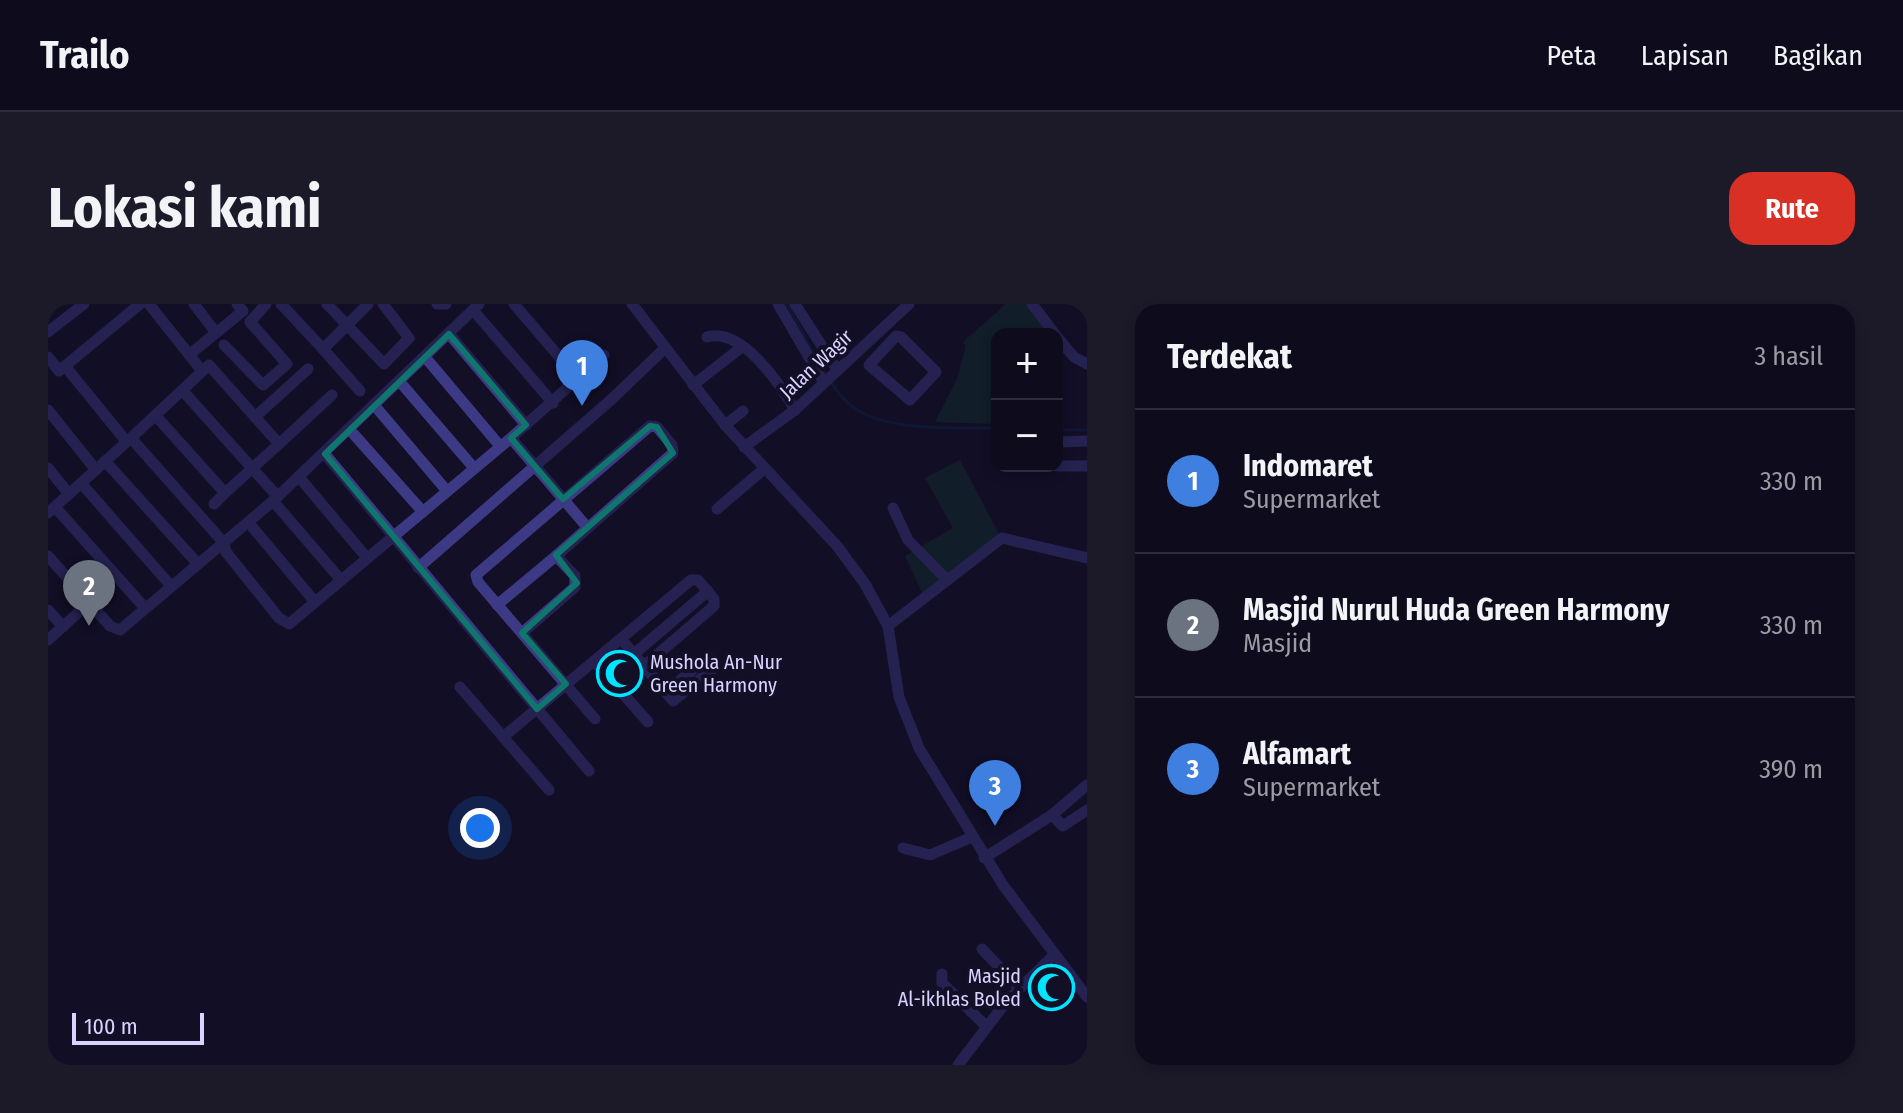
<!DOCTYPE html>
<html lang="id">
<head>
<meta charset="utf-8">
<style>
  body { margin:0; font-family:"Fira Sans Condensed",sans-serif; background:#1c1929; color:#f1f3f6 }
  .controls { position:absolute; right:24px; top:24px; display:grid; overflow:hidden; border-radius:16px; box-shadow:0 4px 12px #0003 }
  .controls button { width:72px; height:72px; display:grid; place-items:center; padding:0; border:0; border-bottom:2px solid #2e2b3b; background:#0e0b1c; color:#f1f3f6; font:40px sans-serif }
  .scale { position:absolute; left:24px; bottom:20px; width:132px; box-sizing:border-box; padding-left:8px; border:4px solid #d9d4ff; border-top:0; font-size:22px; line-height:28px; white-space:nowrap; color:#d9d4ff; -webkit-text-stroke:6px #130f26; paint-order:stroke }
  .you { position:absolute; left:432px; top:524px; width:28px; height:28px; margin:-20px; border:6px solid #fff; border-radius:50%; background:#1a73e8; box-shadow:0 0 0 12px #1a73e833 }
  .badge { display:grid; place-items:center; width:52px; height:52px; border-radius:50%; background:#d93025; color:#fff; font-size:26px; font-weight:700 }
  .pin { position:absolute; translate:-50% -66px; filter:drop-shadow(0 2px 4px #0008) }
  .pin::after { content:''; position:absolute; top:42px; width:28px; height:24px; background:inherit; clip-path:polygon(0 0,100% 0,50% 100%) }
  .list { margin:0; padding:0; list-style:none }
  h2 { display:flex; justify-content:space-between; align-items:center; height:104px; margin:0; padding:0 32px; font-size:34px }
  h2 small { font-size:26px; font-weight:400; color:#9b9ba3 }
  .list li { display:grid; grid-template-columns:52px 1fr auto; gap:24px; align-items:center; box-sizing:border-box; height:144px; padding:0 32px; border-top:2px solid #2e2b3b }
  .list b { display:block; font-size:30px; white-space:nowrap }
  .list p { margin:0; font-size:26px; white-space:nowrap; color:#9b9ba3 }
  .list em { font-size:26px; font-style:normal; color:#9b9ba3 }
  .map { position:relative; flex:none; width:1039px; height:761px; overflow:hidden; border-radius:24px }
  header { display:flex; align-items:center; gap:48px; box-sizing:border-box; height:112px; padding:0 40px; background:#0e0b1c; border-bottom:2px solid #2e2b3b }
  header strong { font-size:38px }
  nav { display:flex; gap:44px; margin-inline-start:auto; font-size:28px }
  .intro { display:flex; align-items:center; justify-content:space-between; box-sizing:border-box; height:192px; padding:0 48px }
  h1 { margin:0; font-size:56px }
  .button { padding:20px 36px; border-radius:24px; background:#d93025; color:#fff; font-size:28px; font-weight:700 }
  main { display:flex; gap:48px; padding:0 48px }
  aside { flex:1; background:#0e0b1c; border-radius:24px; box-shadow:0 4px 12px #0003 }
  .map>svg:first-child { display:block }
  .green { fill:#12302f }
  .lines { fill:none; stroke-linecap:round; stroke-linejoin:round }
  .stream { stroke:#0c2248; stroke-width:3 }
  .building { fill:#241b47; stroke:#3b2d73; stroke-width:2 }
  .minor { stroke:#3d3a85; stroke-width:11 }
  .marked { fill:none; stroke:#0f766e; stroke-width:6; stroke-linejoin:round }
  .labels { text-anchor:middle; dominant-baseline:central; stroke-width:8; stroke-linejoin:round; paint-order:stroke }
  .street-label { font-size:20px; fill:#d9d4ff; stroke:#130f26 }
  .poi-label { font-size:20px; fill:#d9d4ff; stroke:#130f26; text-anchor:start }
</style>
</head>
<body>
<header>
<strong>Trailo</strong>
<nav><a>Peta</a><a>Lapisan</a><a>Bagikan</a></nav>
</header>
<div class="intro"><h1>Lokasi kami</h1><a class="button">Rute</a></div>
<main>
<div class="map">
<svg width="1039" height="761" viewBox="0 0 1039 761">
  <rect width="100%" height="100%" fill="#130f26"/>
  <!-- green -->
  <g class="green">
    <path d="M958 0H978L1000 30H949V120L887 118 909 75 918 42 915 38Z"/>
    <path d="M912 156 952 232 875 290 857 252 905 224 877 174Z"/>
  </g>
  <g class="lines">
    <!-- stream -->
    <g class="stream">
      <path d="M739 0C756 29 776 77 800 99 832 129 907 123 949 124"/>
      <path d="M1009 126H1039"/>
    </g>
  </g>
  <!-- building -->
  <path class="building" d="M1006 663 1024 687 1001 706 982 686Z"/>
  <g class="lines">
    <!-- minor -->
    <g class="minor">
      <path d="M101 0 154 67"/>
      <path d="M146 0 168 29"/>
      <path d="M233 0 275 45"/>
      <path d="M279 0 336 60 361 34 335 0"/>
      <path d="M389 0H398"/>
      <path d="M466 0 531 76"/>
      <path d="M584 0 677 121 790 243 817 280 840 322 851 393 871 444 955 581 1039 693"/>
      <path d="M730 0 775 77"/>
      <path d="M747 0 788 64"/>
      <path d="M984 0 1007 30"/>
      <path d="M425 6 505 99"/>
      <path d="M0 28 36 0"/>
      <path d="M401 30 478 121"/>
      <path d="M848 32 853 33 888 68 862 96 821 61Z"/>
      <path d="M659 33C694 23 732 80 747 106"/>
      <path d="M1009 33 1026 53 1039 60"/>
      <path d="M176 41 215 81 239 60 202 18 218 0"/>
      <path d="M141 51 195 7 189 0"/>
      <path d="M0 53 11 67 92 0"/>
      <path d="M377 53 452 142"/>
      <path d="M17 62 78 137"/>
      <path d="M352 78 426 164"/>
      <path d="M645 81 694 43"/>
      <path d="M134 86 230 193"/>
      <path d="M312 87 275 45 320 0"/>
      <path d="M327 102 399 187"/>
      <path d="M0 106 48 166"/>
      <path d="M207 113 260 65"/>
      <path d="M677 121 695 107"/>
      <path d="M302 126 375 208"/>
      <path d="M83 134 161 61 231 140 177 189 107 111"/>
      <path d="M1009 138 1039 137"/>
      <path d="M231 140 284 91"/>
      <path d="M696 143 747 106 861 0"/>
      <path d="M277 150 541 467"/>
      <path d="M57 157 150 260"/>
      <path d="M1009 162H1039"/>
      <path d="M0 164 21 190"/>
      <path d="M251 173 319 254"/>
      <path d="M33 179 123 282"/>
      <path d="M225 197 293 276"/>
      <path d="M166 200 177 189"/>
      <path d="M7 203 97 304"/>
      <path d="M845 204 860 236 899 276"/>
      <path d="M669 205 716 165"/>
      <path d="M0 209 83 134 176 239 178 248 231 314 241 320 463 134"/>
      <path d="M201 219 267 298"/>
      <path d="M539 223 463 134 556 51"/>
      <path d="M0 252 62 322 72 326 225 197 431 0"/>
      <path d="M508 252 625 149 624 141 609 123 602 122 428 271 430 278 547 415"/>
      <path d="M370 264 565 94 616 45"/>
      <path d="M449 301 508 252 527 272V283L474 329"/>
      <path d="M0 306 15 323"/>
      <path d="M840 322 954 234 1039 254"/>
      <path d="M0 336 42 298"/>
      <path d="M586 350 660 287"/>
      <path d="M546 357 600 418"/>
      <path d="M596 362 625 397 667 363 660 353 618 388"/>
      <path d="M412 383 501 486"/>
      <path d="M455 433 643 276H650L666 295V302L596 362 573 335"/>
      <path d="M1004 511 1015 522 1039 506"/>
      <path d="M855 544 882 551 924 533"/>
      <path d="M936 554 1004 511 1039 481"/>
      <path d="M934 645 971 684"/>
      <path d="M894 670V679L939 723"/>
      <path d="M910 761 958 698 1006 651"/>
    </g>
  </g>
  <!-- marked area -->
  <path d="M0 0H1039V761H0ZM401 30 478 121 463 134 515 195 602 122 609 123 625 149 508 251 529 279 474 329 518 380 489 405 277 150Z" fill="#130f26" fill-opacity=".55" fill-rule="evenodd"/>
  <path class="marked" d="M401 30 478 121 463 134 515 195 602 122 609 123 625 149 508 251 529 279 474 329 518 380 489 405 277 150Z"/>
  <!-- icons -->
  <defs>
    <symbol id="mosque-ring" viewBox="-11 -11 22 22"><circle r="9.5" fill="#130f26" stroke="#00e5ff" stroke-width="1.5"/><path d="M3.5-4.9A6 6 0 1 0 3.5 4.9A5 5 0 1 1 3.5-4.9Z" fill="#00e5ff"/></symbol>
  </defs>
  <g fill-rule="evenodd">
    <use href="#mosque-ring" x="546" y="344" width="51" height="51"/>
    <use href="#mosque-ring" x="978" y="658" width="51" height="51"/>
  </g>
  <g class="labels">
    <!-- street labels -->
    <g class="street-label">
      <text transform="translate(768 60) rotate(-43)">Jalan Wagir</text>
    </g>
    <!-- poi labels -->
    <g class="poi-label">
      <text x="602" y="358">Mushola An-Nur<tspan x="602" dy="23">Green Harmony</tspan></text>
      <text x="973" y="672" text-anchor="end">Masjid<tspan x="973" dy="23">Al-ikhlas Boled</tspan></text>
    </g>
  </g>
</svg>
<div class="controls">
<button>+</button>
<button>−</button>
</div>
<div class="scale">100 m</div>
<div class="you"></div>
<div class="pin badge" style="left:534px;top:102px;background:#3f7fe0">1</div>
<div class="pin badge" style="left:41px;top:322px;background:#6b7280">2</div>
<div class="pin badge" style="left:947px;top:522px;background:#3f7fe0">3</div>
</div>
<aside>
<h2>Terdekat<small>3 hasil</small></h2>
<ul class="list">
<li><span class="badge" style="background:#3f7fe0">1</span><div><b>Indomaret</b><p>Supermarket</p></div><em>330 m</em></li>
<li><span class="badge" style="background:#6b7280">2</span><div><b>Masjid Nurul Huda Green Harmony</b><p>Masjid</p></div><em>330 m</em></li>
<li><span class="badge" style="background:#3f7fe0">3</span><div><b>Alfamart</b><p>Supermarket</p></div><em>390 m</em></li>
</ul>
</aside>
</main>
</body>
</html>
